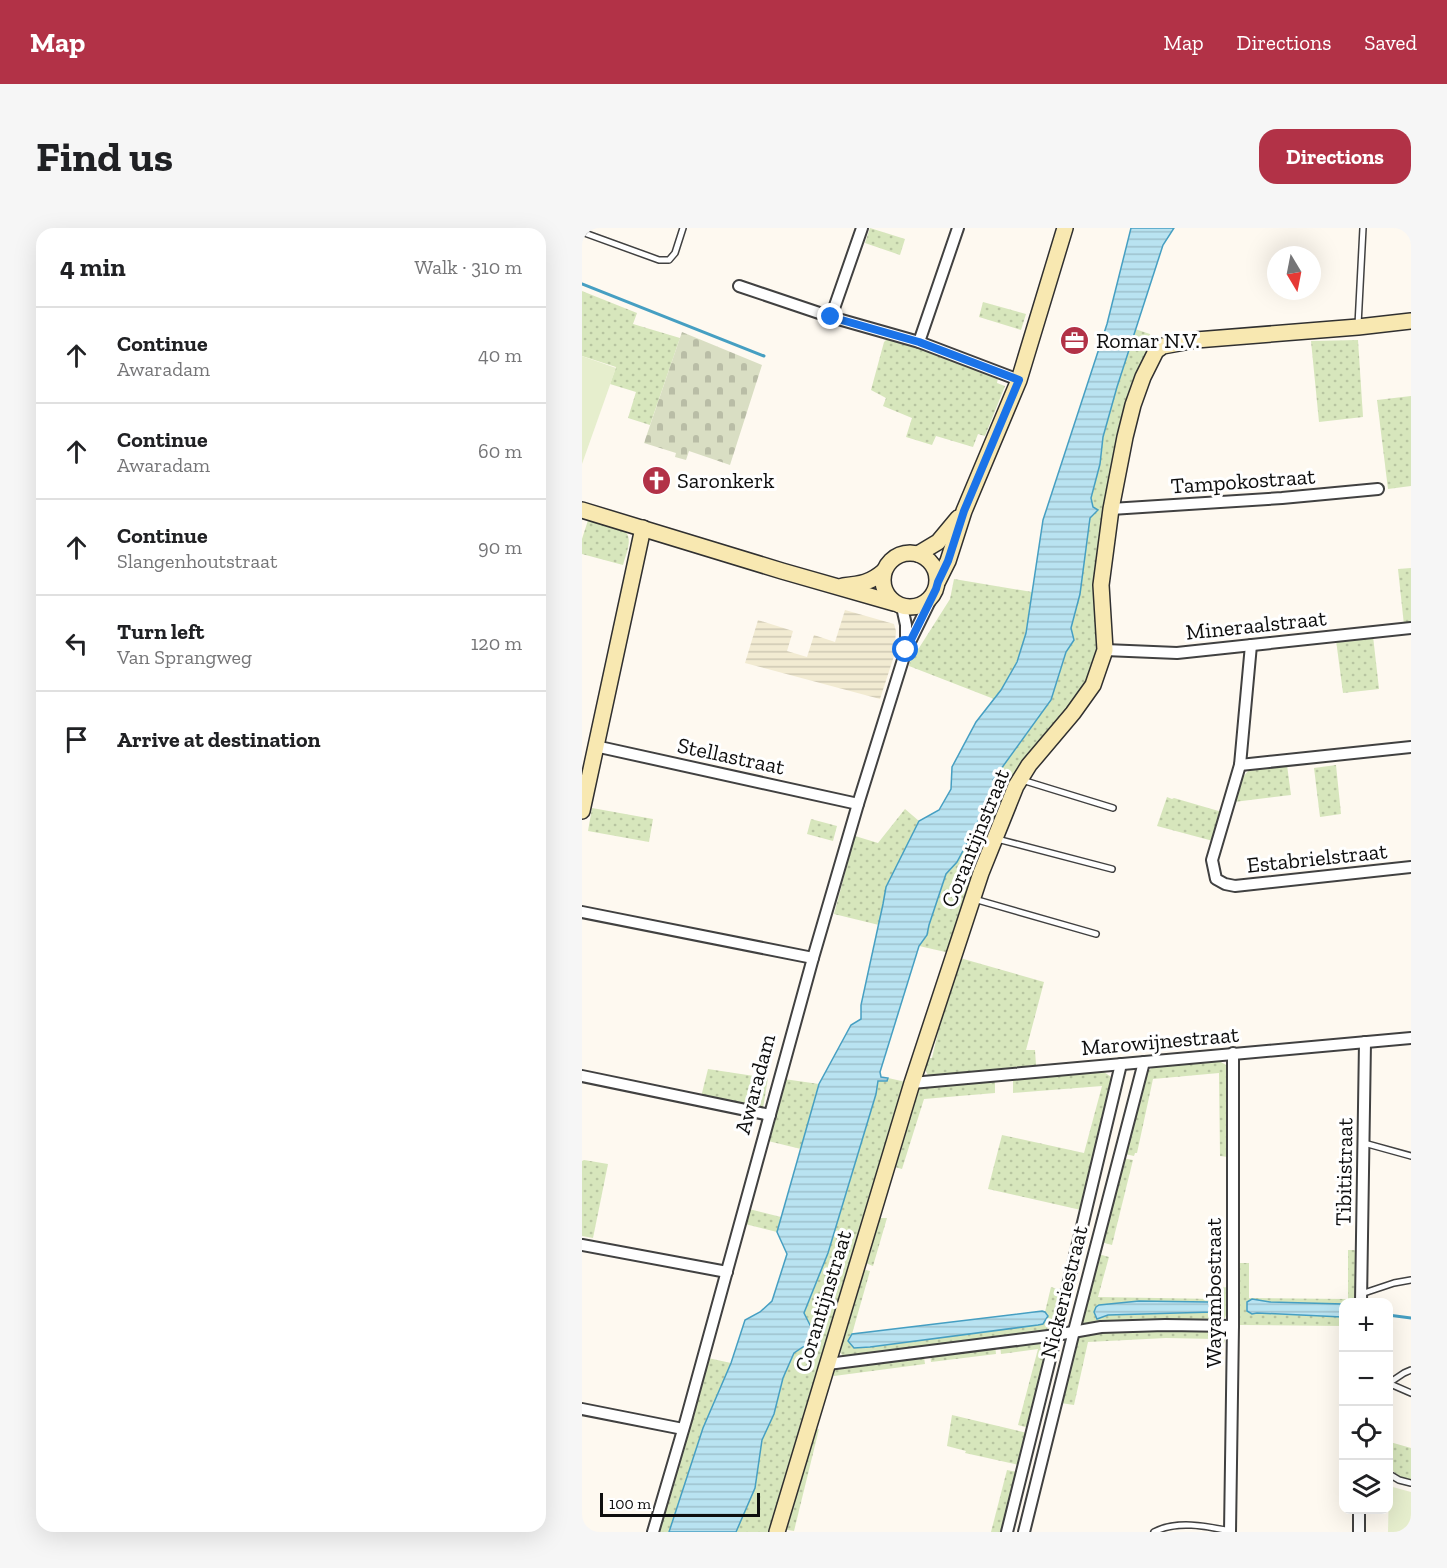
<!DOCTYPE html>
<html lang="en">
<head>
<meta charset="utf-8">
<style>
  body { margin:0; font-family:"Zilla Slab",serif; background:#f6f6f6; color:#202124 }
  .controls { position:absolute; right:18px; bottom:18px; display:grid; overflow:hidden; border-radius:12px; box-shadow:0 6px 24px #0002 }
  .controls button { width:54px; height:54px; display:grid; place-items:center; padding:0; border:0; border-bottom:2px solid #e0e0e0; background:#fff; color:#202124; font:30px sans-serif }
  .compass { position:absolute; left:685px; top:18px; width:54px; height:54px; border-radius:50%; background:#fff; box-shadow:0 6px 24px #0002; rotate:170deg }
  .scale { position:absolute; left:18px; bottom:15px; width:160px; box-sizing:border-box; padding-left:6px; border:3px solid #0e0e0e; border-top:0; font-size:16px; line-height:21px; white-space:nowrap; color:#0e0e0e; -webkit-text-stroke:4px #fff; paint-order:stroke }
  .stop { position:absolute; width:18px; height:18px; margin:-14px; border:4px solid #1a73e8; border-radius:50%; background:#fff }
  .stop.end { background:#1a73e8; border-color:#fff; box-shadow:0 2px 6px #0008 }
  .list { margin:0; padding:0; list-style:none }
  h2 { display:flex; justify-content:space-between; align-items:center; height:78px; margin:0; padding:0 24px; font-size:26px }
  h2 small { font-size:20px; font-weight:400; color:#757577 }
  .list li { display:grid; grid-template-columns:39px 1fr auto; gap:18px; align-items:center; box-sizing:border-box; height:96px; padding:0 24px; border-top:2px solid #e0e0e0 }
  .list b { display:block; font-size:22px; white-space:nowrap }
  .list p { margin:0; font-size:20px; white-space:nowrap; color:#757577 }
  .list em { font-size:20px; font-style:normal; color:#757577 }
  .icon { flex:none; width:33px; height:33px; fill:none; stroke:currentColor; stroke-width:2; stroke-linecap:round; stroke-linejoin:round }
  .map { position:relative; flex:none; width:829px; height:1304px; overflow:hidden; border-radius:18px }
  header { display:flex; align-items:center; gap:36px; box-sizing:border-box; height:84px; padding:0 30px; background:#b23247; color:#fff }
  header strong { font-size:28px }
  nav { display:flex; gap:33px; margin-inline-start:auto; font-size:21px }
  .intro { display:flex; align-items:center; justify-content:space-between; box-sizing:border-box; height:144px; padding:0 36px }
  h1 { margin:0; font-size:42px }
  .button { padding:15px 27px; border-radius:18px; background:#b23247; color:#fff; font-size:21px; font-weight:700 }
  main { display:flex; gap:36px; padding:0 36px }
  aside { flex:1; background:#fff; border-radius:18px; box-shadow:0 6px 24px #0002 }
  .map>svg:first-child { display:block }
  .farmland { fill:url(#farmland-rules) }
  .grass { fill:url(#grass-dots); fill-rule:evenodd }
  .cemetery { fill:url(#cemetery-stones) }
  .pitch { fill:#e6eecd }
  .water { fill:url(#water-rules); stroke:#469fc2; stroke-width:1.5 }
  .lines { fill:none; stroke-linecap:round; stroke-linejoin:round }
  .stream { stroke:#469fc2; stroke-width:3 }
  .lane-casing { stroke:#414141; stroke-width:8 }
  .street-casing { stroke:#414141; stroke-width:14 }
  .secondary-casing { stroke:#303030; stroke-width:18 }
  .lane { stroke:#fff; stroke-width:5 }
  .street { stroke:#fff; stroke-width:10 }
  .secondary { stroke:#f8e8b1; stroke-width:15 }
  .route { stroke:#1a73e8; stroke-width:8 }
  .labels { text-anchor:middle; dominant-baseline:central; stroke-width:6; stroke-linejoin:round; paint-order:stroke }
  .poi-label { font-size:22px; fill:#0e0e0e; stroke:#fff; text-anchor:start }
  .street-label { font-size:22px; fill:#0e0e0e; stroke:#fff }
</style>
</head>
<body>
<header>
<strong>Map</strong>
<nav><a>Map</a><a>Directions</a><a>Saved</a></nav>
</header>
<div class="intro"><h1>Find us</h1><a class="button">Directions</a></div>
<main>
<aside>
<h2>4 min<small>Walk · 310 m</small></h2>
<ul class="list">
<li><svg class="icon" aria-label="ahead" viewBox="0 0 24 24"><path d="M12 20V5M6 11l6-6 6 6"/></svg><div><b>Continue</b><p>Awaradam</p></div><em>40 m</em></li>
<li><svg class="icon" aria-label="ahead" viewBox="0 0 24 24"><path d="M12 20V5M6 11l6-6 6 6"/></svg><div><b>Continue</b><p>Awaradam</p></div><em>60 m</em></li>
<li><svg class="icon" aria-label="ahead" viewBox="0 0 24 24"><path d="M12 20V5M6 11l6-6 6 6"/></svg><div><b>Continue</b><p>Slangenhoutstraat</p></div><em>90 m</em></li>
<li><svg class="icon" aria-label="left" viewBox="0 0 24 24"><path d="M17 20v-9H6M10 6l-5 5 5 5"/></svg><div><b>Turn left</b><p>Van Sprangweg</p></div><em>120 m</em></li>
<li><svg class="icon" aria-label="arrive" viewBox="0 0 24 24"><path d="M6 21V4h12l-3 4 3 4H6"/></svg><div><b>Arrive at destination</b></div></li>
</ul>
</aside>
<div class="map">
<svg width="829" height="1304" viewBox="0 0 829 1304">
  <defs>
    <pattern id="farmland-rules" width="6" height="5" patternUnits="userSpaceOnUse" patternTransform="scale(1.5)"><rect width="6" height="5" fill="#f2ebd2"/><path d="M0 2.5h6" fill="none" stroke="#cec8b3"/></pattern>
    <pattern id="grass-dots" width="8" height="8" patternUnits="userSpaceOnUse" patternTransform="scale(1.5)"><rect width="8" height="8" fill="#d7e6bc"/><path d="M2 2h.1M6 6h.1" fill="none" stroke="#b7c4a0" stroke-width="1.8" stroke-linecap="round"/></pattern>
    <pattern id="cemetery-stones" width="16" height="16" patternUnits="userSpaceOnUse" patternTransform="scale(1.5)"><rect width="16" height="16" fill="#d9dec3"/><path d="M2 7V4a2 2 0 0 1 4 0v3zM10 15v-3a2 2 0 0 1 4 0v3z" fill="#b9bda6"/></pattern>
    <pattern id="water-rules" width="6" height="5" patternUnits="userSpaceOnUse" patternTransform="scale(1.5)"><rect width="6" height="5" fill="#b9e3f1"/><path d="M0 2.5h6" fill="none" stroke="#9ec2cd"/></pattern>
  </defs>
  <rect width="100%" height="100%" fill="#fef9f0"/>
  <!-- farmland -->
  <path class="farmland" d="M263 382 312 396 314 403 312 428 298 471 163 435 176 392 211 403 205 423 225 429 232 407 253 414Z"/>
  <!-- grass -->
  <g class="grass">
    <path d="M288 0 323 11 318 27 283 15Z"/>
    <path d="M0 63 55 85 51 96 98 110 68 197 46 190 54 164 28 156 34 139 0 128Z"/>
    <path d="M401 74 444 86 439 102 397 89Z"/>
    <path d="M553 101 568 106 572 118 547 178 517 424 503 461 450 526 368 725 337 718 345 707 347 697 364 646 375 634 393 600 411 558V552L469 472 484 424 491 412 489 400 498 366 508 290 515 282 511 279 509 270 518 236 521 209 535 159Z"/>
    <path d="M310 110 416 149 415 155 423 158 403 208 396 206 391 219 354 208 350 217 324 209 330 190 301 178 304 170 289 162 302 114 305 111Z"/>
    <path d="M776 112 781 189 737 194 729 113Z"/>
    <path d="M829 168V258L806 261 795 172Z"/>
    <path d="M7 289C16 292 43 297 46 308 49 316 43 329 41 337L0 326V311Z"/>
    <path d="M829 340V397H822L816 341Z"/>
    <path d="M372 351 450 364C444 408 440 435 412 471L327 438 330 426 337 420 368 371Z"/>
    <path d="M791 408 797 461 761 465 754 412Z"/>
    <path d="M705 537 709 567 652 574 661 549 667 542Z"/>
    <path d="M754 537 759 586 738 589 732 540Z"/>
    <path d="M585 569 590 571 592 570 640 584 631 613 575 598Z"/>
    <path d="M10 580 71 591 67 614 6 603Z"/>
    <path d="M323 581 337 593 304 659 297 697 252 686 273 608 296 615Z"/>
    <path d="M229 591 255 598 251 613 225 606Z"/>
    <path d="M378 730 462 754 444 822H453L454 837 349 848 346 847 342 840 344 830H350L362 779Z"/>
    <path d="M632 833H637L646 838V929L638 928 637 845 571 851 555 925H553L552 928 543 926 563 845 570 840Z"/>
    <path d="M126 841 186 850 181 880 119 869Z"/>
    <path d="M520 843 528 848 530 853 499 982 406 961 420 907 502 925 520 858 431 865V852Z"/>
    <path d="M306 850 324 854 191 1304H154L172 1260 180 1212 192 1186 201 1150 212 1125 221 1119H236L229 1099 222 1086 246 1025 294 866 296 853H305Z"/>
    <path d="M202 851 237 856 219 921 186 913Z"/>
    <path d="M413 854V865L342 871 320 941 309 938 335 862 340 859Z"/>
    <path d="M540 930 551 932 530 1017 519 1014Z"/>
    <path d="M2 932 26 936 11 1010 0 1008V933Z"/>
    <path d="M167 981 199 989 195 1004 163 996Z"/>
    <path d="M294 990H305L291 1038 281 1034Z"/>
    <path d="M766 1022H772L776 1024 775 1074H762L761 1077 688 1074 670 1071V1086L675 1085 760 1089 761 1088V1098L658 1097 654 1090 655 1035H667V1070L766 1071Z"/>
    <path d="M516 1026 527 1029 516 1069 635 1071V1060L647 1059C647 1071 648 1084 640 1094L500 1098 498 1096ZM625 1074 631 1084 526 1087Z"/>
    <path d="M279 1041 288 1043 270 1106 267 1109 288 1119 456 1097 466 1086 463 1084 469 1059 478 1062 470 1095 462 1105 262 1130 256 1121Z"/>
    <path d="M638 1102 644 1109 639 1125 634 1126 633 1111 584 1110 506 1114 492 1177 479 1175 494 1111 502 1103Z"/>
    <path d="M457 1114 461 1116 464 1124 447 1200 436 1197 456 1121 419 1126 418 1117Z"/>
    <path d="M413 1117 414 1126 349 1134 348 1125Z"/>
    <path d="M339 1127 342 1129 343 1136 252 1148 250 1142 257 1137Z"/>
    <path d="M126 1130 149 1135 121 1200 87 1304H74Z"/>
    <path d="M370 1187 445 1205 437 1237 383 1225 384 1223 365 1218Z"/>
    <path d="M237 1201 212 1303 200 1301 230 1202Z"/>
    <path d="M808 1214 829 1220V1253C806 1247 807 1236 808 1214Z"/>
    <path d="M425 1242 435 1244 420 1304H409Z"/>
  </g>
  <!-- cemetery -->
  <path class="cemetery" d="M100 104 180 137 148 237 107 223 104 232 93 229 94 225 62 215Z"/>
  <!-- pitch -->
  <g class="pitch">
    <path d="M0 128 34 140 0 236Z"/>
    <path d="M807 1258 829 1264V1304H806Z"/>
  </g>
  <!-- water -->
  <g class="water">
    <path d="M549 0H592L581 17 535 159 521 209 518 236 509 270 511 279 516 282 508 290 498 366 489 400 492 412 484 424 469 472 411 552V558L393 600 375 634 364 646 347 697 345 707 337 718 298 844 299 849 306 850 305 853H296L294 866 246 1025 222 1085 229 1099 240 1103 237 1119H221L212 1125 201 1150 192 1186 180 1212 173 1260 154 1304H87L121 1200 149 1135 163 1092 178 1084 190 1073 205 1026 195 1004 237 856 269 797 279 791V777L301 676 304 659 337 593 357 582 369 561 370 539 394 494 419 462 435 434 444 405 461 292 525 96Z"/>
    <path d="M670 1071 688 1074 761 1076V1088L760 1089 675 1085 670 1086 665 1083V1074Z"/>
    <path d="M557 1073 626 1074 631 1084 526 1087 515 1091 512 1084 514 1079 517 1077Z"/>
    <path d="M460 1083 463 1084 466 1088 461 1096 456 1097 288 1119 272 1120 266 1113 270 1106Z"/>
  </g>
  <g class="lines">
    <!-- stream -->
    <g class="stream">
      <path d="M0 56 182 128"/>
      <path d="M806 1087 829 1090"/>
    </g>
    <defs>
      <g id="lane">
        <path d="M0 4 77 32H87L93 25 101 0"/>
        <path d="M776 97 781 0"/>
        <path d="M440 552 531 580"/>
        <path d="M415 611 530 641"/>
        <path d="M392 671 514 706"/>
        <path d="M782 915 829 928"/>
        <path d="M779 1066 812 1055 829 1052"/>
        <path d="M806 1155 829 1165"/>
        <path d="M806 1174 807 1155 822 1145 829 1142"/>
        <path d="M806 1239 807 1246 817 1252 829 1255"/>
        <path d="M572 1304C594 1292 624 1298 648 1303"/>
      </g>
      <g id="street">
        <path d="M157 58 249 89 337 114 437 152"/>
        <path d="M249 89 280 0"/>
        <path d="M337 114 376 0"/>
        <path d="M529 281 700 270 796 261"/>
        <path d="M320 379 324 397V418"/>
        <path d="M669 417 658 537 630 632 634 651 643 656 653 658 829 639"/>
        <path d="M523 422 595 425 829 400"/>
        <path d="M13 518 276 576"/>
        <path d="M658 537 829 519"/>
        <path d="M0 684 231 730"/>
        <path d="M0 848 188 887"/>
        <path d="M330 855 829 810"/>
        <path d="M0 1017 145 1044"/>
        <path d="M779 1074 783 814"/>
        <path d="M246 1136 474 1107 519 1099 583 1097 651 1098"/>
        <path d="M0 1181 101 1201"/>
        <path d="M71 1304 104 1192 231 730 276 576 324 422 350 369"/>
        <path d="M425 1304 474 1107 539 836"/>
        <path d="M442 1304 492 1103 562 834"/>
        <path d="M648 1304 651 1098V825"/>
        <path d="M777 1304V1282"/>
      </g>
      <g id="secondary">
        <path d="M0 282 200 343 312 375"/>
        <circle cx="328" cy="352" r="27"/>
        <path d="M336 326 356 314 376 290"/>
        <path d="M356 353 366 333 382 283 437 152 483 0"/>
        <path d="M261 358C279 356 288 355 302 343"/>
        <path d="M0 583 61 300"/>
        <path d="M195 1304 330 855 399 645 434 558 447 537 491 485 511 457 523 422 519 357 529 281 543 209 551 177 561 149 574 123 581 118 614 112 776 99 829 93"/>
      </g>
    </defs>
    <!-- lane casing -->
    <use href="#lane" class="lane-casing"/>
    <!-- street casing -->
    <use href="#street" class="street-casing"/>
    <!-- secondary casing -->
    <use href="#secondary" class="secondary-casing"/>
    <!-- lane -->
    <use href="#lane" class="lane"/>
    <!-- street -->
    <use href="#street" class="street"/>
    <!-- secondary -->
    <use href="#secondary" class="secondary"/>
  </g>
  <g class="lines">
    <!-- route -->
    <path class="route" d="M249 89 337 114 437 152 382 283 366 333 356 354 354 361 324 422"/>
  </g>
  <!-- icons -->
  <defs>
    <symbol id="office-disc" viewBox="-11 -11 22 22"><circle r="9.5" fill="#b23247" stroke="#fff"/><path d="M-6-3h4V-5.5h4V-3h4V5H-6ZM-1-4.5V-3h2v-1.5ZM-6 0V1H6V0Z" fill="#fff"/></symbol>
    <symbol id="church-disc" viewBox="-11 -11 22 22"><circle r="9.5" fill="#b23247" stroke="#fff"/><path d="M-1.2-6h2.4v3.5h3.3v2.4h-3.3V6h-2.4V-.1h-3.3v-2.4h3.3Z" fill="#fff"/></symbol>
  </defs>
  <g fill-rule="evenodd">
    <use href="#office-disc" x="476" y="96" width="33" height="33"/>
    <use href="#church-disc" x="58" y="236" width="33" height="33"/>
  </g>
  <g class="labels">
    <!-- poi labels -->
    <g class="poi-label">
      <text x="514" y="112">Romar N.V.</text>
      <text x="95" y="252">Saronkerk</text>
    </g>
    <!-- street labels -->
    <g class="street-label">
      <text transform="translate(661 253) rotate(-4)">Tampokostraat</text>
      <text transform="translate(674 397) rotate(-6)">Mineraalstraat</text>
      <text transform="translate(149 528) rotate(12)">Stellastraat</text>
      <text transform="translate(393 610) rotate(-68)">Corantijnstraat</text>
      <text transform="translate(735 630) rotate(-6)">Estabrielstraat</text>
      <text transform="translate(578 813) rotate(-5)">Marowijnestraat</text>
      <text transform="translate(173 856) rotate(-75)">Awaradam</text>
      <text transform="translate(762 944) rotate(-89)">Tibitistraat</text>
      <text transform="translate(482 1064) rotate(-76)">Nickeriestraat</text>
      <text transform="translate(631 1065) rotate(-90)">Wayambostraat</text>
      <text transform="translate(241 1073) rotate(-73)">Corantijnstraat</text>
    </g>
  </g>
</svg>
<div class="controls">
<button>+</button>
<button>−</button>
<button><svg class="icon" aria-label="locate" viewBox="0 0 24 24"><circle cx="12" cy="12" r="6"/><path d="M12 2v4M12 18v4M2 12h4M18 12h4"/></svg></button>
<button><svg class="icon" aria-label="layers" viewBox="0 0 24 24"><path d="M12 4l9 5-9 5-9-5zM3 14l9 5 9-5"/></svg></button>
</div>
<svg class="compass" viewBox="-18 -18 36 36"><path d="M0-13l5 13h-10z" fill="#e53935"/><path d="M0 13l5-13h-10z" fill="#757577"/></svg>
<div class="scale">100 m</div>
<div class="stop" style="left:324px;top:422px"></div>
<div class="stop end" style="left:249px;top:89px"></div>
</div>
</main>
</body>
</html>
